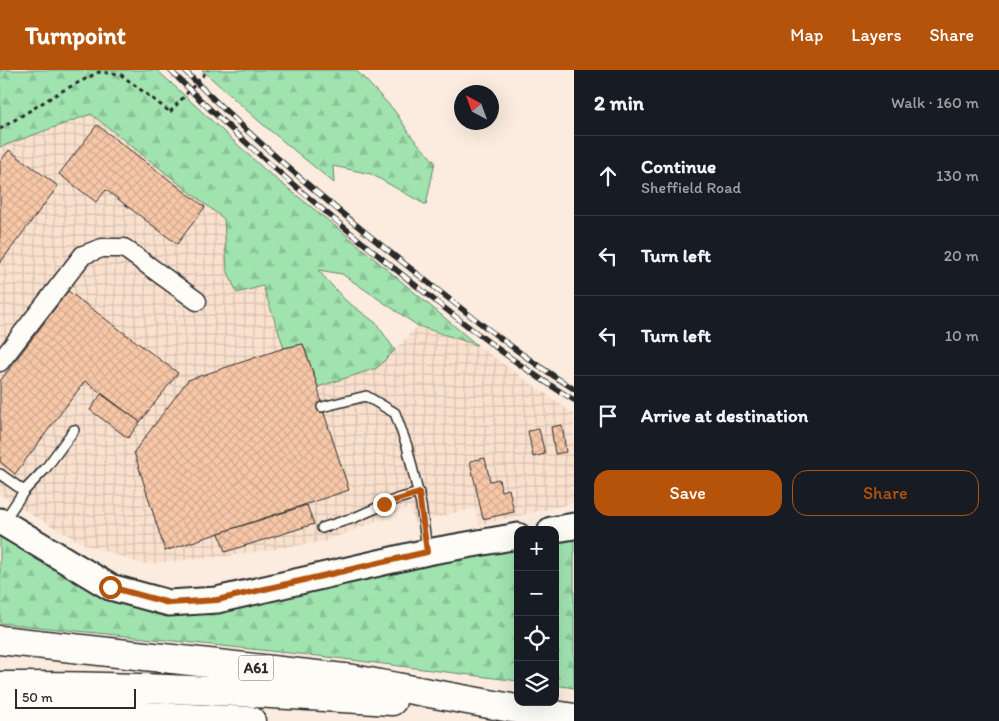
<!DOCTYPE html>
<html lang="en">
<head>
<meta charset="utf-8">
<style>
  body { margin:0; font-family:Itim,sans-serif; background:#242831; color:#f1f3f6 }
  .controls { position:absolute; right:15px; bottom:15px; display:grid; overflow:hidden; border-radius:10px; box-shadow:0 5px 20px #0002 }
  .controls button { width:45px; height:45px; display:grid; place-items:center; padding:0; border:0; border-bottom:1px solid #363941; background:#171b24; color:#f1f3f6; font:25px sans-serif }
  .compass { position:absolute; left:454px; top:15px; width:45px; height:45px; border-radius:50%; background:#171b24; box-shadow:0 5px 20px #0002; rotate:319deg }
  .scale { position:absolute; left:15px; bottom:12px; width:121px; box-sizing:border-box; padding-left:5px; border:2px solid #2b2b2b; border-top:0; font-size:14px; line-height:18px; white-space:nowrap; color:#2b2b2b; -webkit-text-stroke:4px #fdfcf7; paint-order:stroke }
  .stop { position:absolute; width:15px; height:15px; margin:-11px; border:4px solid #b45309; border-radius:50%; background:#fff }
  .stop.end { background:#b45309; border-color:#fff; box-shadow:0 1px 5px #0008 }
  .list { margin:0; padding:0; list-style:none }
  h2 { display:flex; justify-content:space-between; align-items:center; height:65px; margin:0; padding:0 20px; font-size:21px }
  h2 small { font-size:16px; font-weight:400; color:#9ea1a6 }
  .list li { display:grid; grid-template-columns:32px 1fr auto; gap:15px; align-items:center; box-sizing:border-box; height:80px; padding:0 20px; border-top:1px solid #363941 }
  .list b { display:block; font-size:19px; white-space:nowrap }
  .list p { margin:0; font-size:16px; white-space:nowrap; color:#9ea1a6 }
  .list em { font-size:16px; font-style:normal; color:#9ea1a6 }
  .actions { display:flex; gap:10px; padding:15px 20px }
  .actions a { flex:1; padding:11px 0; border:1px solid #b45309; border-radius:15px; text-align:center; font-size:18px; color:#b45309 }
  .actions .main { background:#b45309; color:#fff }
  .icon { flex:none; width:28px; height:28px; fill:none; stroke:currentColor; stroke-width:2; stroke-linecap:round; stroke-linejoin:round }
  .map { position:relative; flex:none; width:574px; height:651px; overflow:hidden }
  header { display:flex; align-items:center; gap:30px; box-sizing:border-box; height:70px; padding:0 25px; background:#b45309; color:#fff }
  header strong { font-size:24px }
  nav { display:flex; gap:28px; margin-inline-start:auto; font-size:18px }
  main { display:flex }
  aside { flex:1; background:#171b24 }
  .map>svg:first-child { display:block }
  .industrial { fill:url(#industrial-grid) }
  .forest { fill:url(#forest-firs); stroke:#66876d }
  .building { fill:url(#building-cross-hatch); stroke:#2b2b2b }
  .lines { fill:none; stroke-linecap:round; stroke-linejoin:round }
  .lane-casing { stroke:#2b2b2b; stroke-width:12 }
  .street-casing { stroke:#2b2b2b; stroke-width:21 }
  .secondary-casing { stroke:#2b2b2b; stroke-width:29 }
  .highway-casing { stroke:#2b2b2b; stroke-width:31 }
  .path { stroke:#2b2b2b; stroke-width:3; stroke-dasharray:4 4; stroke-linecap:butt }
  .lane { stroke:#fdfcf7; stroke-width:9 }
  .street { stroke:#fdfcf7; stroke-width:18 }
  .secondary { stroke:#fdfcf7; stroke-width:25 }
  .highway { stroke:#fdfcf7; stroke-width:28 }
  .rail-casing { stroke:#2b2b2b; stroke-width:5.5 }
  .rail { stroke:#fdfcf7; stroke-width:4; stroke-dasharray:11; stroke-linecap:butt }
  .path-bridge { stroke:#2b2b2b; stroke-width:3; stroke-dasharray:4 4; stroke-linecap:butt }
  .route { stroke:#b45309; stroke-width:6 }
  .labels { text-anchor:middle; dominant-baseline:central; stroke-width:5; stroke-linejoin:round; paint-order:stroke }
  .shield { fill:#fdfcf7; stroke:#6a6a68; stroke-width:1 }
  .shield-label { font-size:15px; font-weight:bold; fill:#2b2b2b }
</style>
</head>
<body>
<header>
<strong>Turnpoint</strong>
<nav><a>Map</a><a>Layers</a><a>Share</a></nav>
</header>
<main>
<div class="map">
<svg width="574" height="651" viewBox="0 0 574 651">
  <defs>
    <pattern id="industrial-grid" width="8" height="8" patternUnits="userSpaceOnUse" patternTransform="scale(1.25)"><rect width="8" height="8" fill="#fae1ce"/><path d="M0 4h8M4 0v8" fill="none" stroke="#d6c1b1"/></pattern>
    <pattern id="forest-firs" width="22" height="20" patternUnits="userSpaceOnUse" patternTransform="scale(1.25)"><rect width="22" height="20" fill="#a0e3af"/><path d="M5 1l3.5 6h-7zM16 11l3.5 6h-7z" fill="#8ac397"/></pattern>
    <pattern id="building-cross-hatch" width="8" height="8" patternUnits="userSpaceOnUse" patternTransform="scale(1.25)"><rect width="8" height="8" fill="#f7c7a7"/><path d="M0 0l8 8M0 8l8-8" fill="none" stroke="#d4ab90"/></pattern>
  </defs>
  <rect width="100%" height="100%" fill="#fbecdf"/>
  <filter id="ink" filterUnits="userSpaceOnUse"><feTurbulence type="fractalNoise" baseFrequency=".02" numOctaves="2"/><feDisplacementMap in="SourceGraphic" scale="10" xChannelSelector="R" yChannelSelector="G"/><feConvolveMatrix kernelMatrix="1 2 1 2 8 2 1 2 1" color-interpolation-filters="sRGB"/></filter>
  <g filter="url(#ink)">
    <!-- industrial -->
    <path class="industrial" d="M90 43 224 149 227 200 237 223 263 216 284 278 303 274 377 298 418 256 477 275 574 344V433L479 455 475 438 414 453 410 437 326 471 228 486 143 494 86 475 32 445 0 424V77Z"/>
    <!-- forest -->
    <g class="forest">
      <path d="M0 0H157L265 100 345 164 477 275 418 256 342 204 318 200 345 230 376 253 395 280 377 298 318 317 303 274 284 278 263 216 237 223 227 200 224 149 91 44 0 77Z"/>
      <path d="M202 0H356L394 40 412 67 435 92 426 135 371 104 333 96 334 113 261 53Z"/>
      <path d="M574 463V618L555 615V467Z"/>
      <path d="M0 466 106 528 214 542 518 475V611L328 587 0 553Z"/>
    </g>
    <!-- building -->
    <g class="building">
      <path d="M97 55 205 137 177 174 106 120 96 132 59 104Z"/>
      <path d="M9 80 58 116 0 193V92Z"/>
      <path d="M68 221 178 303 140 352 85 311 15 404 0 392V311Z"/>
      <path d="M303 274 318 317 322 337 349 420 165 481 134 382 188 310 284 278Z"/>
      <path d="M101 324 140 352 128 368 90 340Z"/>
      <path d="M562 355 566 382 555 384 551 357Z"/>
      <path d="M539 359 545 384 533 387 528 361Z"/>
      <path d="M485 388 490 411 499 409 501 421 509 419 514 442 483 449 470 391Z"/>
      <path d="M307 435 314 454 225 482 219 463Z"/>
    </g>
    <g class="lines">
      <defs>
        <g id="lane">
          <path d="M322 337 366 326 395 343 407 376 421 435 427 479"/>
          <path d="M0 404 24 421 4 451"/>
          <path d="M24 421 46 398 74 360"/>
          <path d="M322 458 356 447 397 429 419 423"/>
        </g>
        <path id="street" d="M0 292 83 185 102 178H124L197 231"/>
        <g id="secondary">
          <path d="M0 451 110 517 169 533 217 530 427 482 518 466"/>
          <path d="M551 460 574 456"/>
        </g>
        <g id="highway">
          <path d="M0 570 353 609 511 638 574 648"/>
          <path d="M0 616C131 615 262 623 392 631"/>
          <path d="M0 643 60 642 251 651"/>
        </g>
      </defs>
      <!-- lane casing -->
      <use href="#lane" class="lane-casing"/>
      <!-- street casing -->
      <use href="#street" class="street-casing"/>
      <!-- secondary casing -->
      <use href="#secondary" class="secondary-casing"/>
      <!-- highway casing -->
      <use href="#highway" class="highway-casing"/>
      <!-- path -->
      <path class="path" d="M0 59 60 22 99 2 120 4 170 42"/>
      <!-- lane -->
      <use href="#lane" class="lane"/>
      <!-- street -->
      <use href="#street" class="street"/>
      <!-- secondary -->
      <use href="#secondary" class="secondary"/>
      <!-- highway -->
      <use href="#highway" class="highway"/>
      <defs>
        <g id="rail">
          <path d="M170 0C245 76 326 144 409 210 462 252 516 295 574 330"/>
          <path d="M184 0C256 73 335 139 415 202 467 243 518 284 574 319"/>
        </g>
      </defs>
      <!-- rail casing -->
      <use href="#rail" class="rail-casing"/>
      <!-- rail -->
      <use href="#rail" class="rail"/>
      <!-- path-bridge -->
      <path class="path-bridge" d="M170 42 208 0"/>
    </g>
  </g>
  <g class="lines" filter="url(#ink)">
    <!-- route -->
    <path class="route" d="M110 517 169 533 217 530 427 482 419 423 384 434"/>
  </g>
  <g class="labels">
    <!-- shield labels -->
    <rect class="shield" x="238.5" y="585.5" width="35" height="25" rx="4"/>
    <g class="shield-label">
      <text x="256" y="598">A61</text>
    </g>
  </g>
</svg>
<div class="controls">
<button>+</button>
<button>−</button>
<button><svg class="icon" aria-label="locate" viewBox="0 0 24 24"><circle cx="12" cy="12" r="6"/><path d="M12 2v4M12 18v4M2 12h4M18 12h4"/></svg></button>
<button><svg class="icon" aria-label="layers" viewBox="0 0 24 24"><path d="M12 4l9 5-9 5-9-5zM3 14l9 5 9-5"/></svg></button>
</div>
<svg class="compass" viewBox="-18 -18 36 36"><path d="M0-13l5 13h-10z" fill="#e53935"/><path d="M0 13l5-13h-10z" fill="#9ea1a6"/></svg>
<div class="scale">50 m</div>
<div class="stop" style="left:110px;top:517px"></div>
<div class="stop end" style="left:384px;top:434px"></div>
</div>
<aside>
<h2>2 min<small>Walk · 160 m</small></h2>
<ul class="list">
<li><svg class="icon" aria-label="ahead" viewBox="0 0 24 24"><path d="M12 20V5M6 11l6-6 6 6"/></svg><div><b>Continue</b><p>Sheffield Road</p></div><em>130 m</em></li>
<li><svg class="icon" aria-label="left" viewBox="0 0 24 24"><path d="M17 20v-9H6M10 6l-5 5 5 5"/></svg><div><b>Turn left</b></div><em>20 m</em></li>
<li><svg class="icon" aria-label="left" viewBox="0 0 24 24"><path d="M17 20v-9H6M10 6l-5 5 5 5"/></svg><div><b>Turn left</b></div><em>10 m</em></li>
<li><svg class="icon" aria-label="arrive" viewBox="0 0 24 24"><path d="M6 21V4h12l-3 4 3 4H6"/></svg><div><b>Arrive at destination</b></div></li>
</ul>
<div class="actions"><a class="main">Save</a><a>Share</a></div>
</aside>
</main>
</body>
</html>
